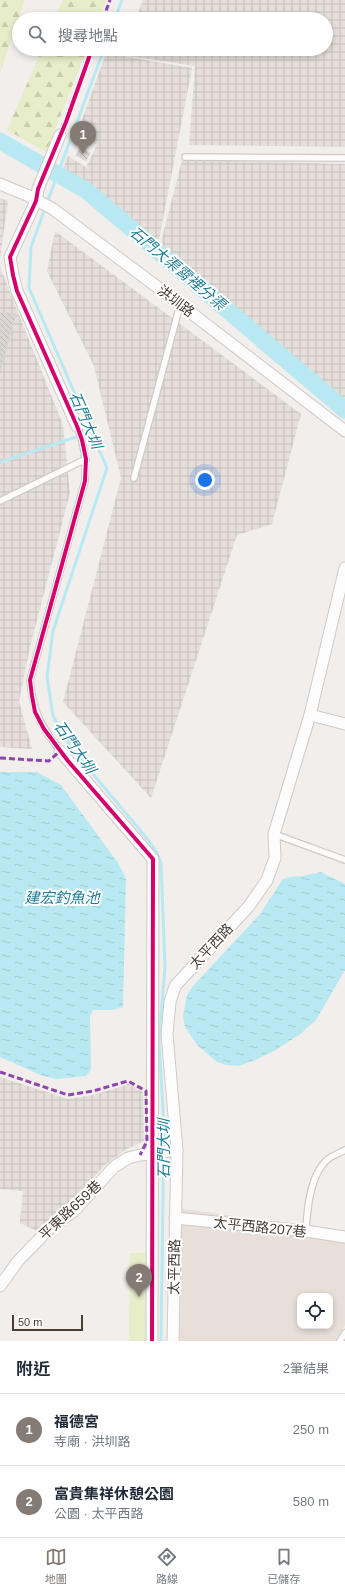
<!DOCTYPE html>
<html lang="zh-TW">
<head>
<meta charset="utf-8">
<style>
  body { margin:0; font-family:Helvetica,"Noto Sans TC",sans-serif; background:#f2f2f3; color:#1f2937 }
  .controls { position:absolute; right:12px; bottom:12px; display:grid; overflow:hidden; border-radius:8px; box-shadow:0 2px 6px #0003 }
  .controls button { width:36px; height:36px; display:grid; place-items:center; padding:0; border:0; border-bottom:1px solid #e0e1e3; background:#fff; color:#1f2937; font:20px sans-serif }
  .scale { position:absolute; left:12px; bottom:10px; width:71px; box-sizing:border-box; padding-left:4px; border:2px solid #4a3d36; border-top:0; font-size:11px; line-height:14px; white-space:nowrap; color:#4a3d36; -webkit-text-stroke:3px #fff; paint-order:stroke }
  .you { position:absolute; left:205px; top:480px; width:14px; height:14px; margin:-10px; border:3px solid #fff; border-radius:50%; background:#1a73e8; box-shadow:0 0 0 6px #1a73e833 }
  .badge { display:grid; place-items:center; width:26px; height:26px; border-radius:50%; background:#857b75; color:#fff; font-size:13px; font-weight:700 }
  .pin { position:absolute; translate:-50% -33px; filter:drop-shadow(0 1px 2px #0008) }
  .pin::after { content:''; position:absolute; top:21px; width:14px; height:12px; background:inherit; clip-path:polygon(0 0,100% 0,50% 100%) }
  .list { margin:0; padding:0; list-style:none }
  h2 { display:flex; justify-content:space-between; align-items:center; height:52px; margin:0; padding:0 16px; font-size:17px }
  h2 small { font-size:13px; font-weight:400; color:#747a83 }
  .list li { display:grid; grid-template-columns:26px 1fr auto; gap:12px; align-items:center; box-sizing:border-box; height:72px; padding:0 16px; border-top:1px solid #e0e1e3 }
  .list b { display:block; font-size:15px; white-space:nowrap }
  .list p { margin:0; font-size:13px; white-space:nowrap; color:#747a83 }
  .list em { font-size:13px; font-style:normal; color:#747a83 }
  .icon { flex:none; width:22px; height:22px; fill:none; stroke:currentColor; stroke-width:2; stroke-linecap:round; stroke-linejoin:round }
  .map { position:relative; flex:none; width:345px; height:1341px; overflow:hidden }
  .search { position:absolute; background:#fff; box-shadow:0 2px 6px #0003; left:12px; right:12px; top:12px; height:44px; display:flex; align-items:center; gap:10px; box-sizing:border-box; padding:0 14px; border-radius:22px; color:#747a83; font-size:15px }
  .sheet { height:196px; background:#fff }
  nav { display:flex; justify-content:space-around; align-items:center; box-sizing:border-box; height:56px; border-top:1px solid #e0e1e3; background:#fff; font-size:11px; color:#747a83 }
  nav a { display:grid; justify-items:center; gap:2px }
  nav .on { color:#857b75 }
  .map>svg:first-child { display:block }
  .residential { fill:#e7dfd8; fill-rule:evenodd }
  .industrial { fill:url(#industrial-grid) }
  .green { fill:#e7edc9 }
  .forest { fill:url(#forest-firs) }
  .water { fill:url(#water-ripples) }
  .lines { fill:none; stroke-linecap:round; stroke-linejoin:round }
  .stream { stroke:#b8e9f3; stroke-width:3 }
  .river { stroke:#b8e9f3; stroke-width:17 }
  .building { fill:url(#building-back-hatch); stroke:#dbd5d0 }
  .service-casing { stroke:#cfcac7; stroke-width:8 }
  .minor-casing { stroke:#cfcac7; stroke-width:13 }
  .service { stroke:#fdfcfc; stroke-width:5.5 }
  .minor { stroke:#fdfcfc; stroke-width:11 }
  .quiet { stroke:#8e44ad; stroke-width:3; stroke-dasharray:6 3; stroke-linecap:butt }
  .cycleway-casing { stroke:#fff; stroke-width:6 }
  .cycleway { stroke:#d6006c; stroke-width:4 }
  .labels { text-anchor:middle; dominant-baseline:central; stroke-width:4; stroke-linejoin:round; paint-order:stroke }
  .street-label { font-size:14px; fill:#4a3d36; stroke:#fff }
  .water-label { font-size:15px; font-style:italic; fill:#1e7d95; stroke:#fff }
</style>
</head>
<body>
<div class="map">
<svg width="345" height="1341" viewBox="0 0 345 1341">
  <defs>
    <pattern id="industrial-grid" width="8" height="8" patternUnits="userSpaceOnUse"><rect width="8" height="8" fill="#e5deda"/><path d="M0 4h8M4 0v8" fill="none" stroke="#c6bfbc"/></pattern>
    <pattern id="forest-firs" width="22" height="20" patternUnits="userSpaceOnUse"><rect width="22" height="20" fill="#e7edc9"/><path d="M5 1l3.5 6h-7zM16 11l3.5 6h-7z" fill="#c8ccad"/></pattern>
    <pattern id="water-ripples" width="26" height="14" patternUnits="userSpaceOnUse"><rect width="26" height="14" fill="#b8e9f3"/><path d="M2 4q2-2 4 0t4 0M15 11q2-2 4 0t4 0" fill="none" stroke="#a0c9d1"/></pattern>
    <pattern id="building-back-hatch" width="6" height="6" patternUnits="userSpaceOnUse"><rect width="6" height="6" fill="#dad5d2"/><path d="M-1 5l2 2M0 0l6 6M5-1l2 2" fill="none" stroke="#bdb8b5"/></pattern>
  </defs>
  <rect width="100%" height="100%" fill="#f2eeeb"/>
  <!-- residential -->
  <path class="residential" d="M182 1209 302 1225 345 1233V1325L335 1341H180ZM300 1296H330V1326H300Z"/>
  <!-- industrial -->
  <g class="industrial">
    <path d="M143 0H345V147L189 145 195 66 123 55 125 49H326V19H136Z"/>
    <path d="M106 53 192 68 158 245 89 188 61 173 68 156 86 167 97 145 76 136Z"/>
    <path d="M182 160 345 164V407L160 246Z"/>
    <path d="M0 198 8 201 0 259Z"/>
    <path d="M55 231 301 414 272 524 237 535 151 798 63 702 121 478 94 366 47 271Z"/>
    <path d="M0 267 63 425 70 493 30 647 19 701 32 749 0 747Z"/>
    <path d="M0 1077 68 1099 93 1095 129 1084 143 1092 144 1141 125 1150 104 1166 67 1206 37 1231 20 1223 23 1191 0 1189Z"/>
  </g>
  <!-- green -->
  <path class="green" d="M130 1253H150L149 1341H129Z"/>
  <!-- forest -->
  <g class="forest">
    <path d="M0 0H25L0 73Z"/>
    <path d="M63 0H106L99 19H55Z"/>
    <path d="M42 49H87L46 152 7 130Z"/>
  </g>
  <!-- water -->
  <g class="water">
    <path d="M0 772H37L61 785 118 863 126 878 123 1007 113 1010H93L90 1016 91 1070 86 1076 57 1079 43 1076 0 1057Z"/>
    <path d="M321 872 345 884V970L316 1020 299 1035 274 1051 253 1061 239 1066 226 1065 217 1062 197 1045 185 1027 183 1016 185 1006 187 995 193 986 260 914 283 879 290 877 303 876Z"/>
  </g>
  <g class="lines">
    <!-- stream -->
    <g class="stream">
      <path d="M115 19 122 0"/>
      <path d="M47 203 104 49"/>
      <path d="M45 208 31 247 29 288 107 468 53 631 47 677 53 716 72 749 149 841 157 853 161 863 165 967 159 1041 164 1126 161 1341"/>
      <path d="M0 462 91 432"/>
    </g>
    <!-- river -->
    <path class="river" d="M0 141 87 191 345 410"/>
  </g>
  <!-- building -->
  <g class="building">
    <path d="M80 148 90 153 86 161 76 155Z"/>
    <path d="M0 312 16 314 0 371Z"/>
  </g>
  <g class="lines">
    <defs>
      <g id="service">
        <path d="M185 157 345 158"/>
        <path d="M134 478 180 305"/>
        <path d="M0 501 86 459"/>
        <path d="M60 751C41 725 33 713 30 680L85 481C86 460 85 447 77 426"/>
        <path d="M274 834 345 860"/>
        <path d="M306 1231C307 1209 310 1174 328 1159 333 1155 340 1153 345 1150"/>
        <path d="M340 1341 345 1333"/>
      </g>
      <g id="minor">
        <path d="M60 135 38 189 36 201 10 257 13 275 17 291 77 426"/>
        <path d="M0 184 29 196 53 209 160 289 345 431"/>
        <path d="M310 715 345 724"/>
        <path d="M60 751 153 859 152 1341"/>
        <path d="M175 1218 306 1231 345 1237"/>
        <path d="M0 1286 18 1261 50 1228 74 1211 114 1167 128 1158 140 1155 177 1150"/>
        <path d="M173 1341 177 1150 167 1034 170 1002 175 986 249 906 267 880 275 858 274 834 310 715 345 568"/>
      </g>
    </defs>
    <!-- service casing -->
    <use href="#service" class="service-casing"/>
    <!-- minor casing -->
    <use href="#minor" class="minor-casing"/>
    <!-- service -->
    <use href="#service" class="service"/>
    <!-- minor -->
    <use href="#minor" class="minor"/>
    <!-- quiet -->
    <g class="quiet">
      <path d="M103 19 110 0"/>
      <path d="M0 758 49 761 60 751"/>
      <path d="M0 1072 68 1095 93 1091 128 1081 146 1091 147 1141 140 1155"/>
    </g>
    <defs>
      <path id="cycleway" d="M92 49 66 122 38 189 36 201 10 257 13 275 17 291 77 426 82 440 86 459 85 481 30 680 32 696 35 712 44 729 68 761 153 859 152 1341"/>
    </defs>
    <!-- cycleway casing -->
    <use href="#cycleway" class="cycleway-casing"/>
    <!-- cycleway -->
    <use href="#cycleway" class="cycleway"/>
  </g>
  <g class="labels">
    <!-- street labels -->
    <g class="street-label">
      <text transform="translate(176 301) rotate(37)">洪圳路</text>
      <text transform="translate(211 946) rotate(-47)">太平西路</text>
      <text transform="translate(70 1210) rotate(-43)">平東路659巷</text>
      <text transform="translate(260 1227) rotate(6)">太平西路207巷</text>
      <text transform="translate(174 1267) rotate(-89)">太平西路</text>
    </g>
    <!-- water labels -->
    <g class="water-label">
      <text transform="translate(178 268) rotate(40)">石門大渠霄裡分渠</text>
      <text transform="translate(86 420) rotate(67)">石門大圳</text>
      <text transform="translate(75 747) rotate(55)">石門大圳</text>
      <text x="62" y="897">建宏釣魚池</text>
      <text transform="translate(163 1149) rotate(-90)">石門大圳</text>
    </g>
  </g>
</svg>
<div class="controls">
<button><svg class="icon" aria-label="locate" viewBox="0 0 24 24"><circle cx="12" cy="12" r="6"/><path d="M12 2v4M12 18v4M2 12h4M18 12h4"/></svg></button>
</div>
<div class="scale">50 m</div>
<div class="you"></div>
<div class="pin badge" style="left:83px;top:154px">1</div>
<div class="pin badge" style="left:139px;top:1297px">2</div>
<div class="search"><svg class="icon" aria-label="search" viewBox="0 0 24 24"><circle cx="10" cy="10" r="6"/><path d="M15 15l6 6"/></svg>搜尋地點</div>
</div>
<section class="sheet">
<h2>附近<small>2筆結果</small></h2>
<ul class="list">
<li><span class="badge">1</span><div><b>福德宮</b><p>寺廟 · 洪圳路</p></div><em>250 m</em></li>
<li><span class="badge">2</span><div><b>富貴集祥休憩公園</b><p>公園 · 太平西路</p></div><em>580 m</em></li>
</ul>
</section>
<nav>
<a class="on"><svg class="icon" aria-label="map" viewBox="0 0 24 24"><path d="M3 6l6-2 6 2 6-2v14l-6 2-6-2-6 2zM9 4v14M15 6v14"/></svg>地圖</a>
<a><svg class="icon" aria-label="directions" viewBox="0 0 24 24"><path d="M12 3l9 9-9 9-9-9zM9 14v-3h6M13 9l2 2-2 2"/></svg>路線</a>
<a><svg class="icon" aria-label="saved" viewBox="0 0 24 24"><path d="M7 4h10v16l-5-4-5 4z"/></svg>已儲存</a>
</nav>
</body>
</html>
